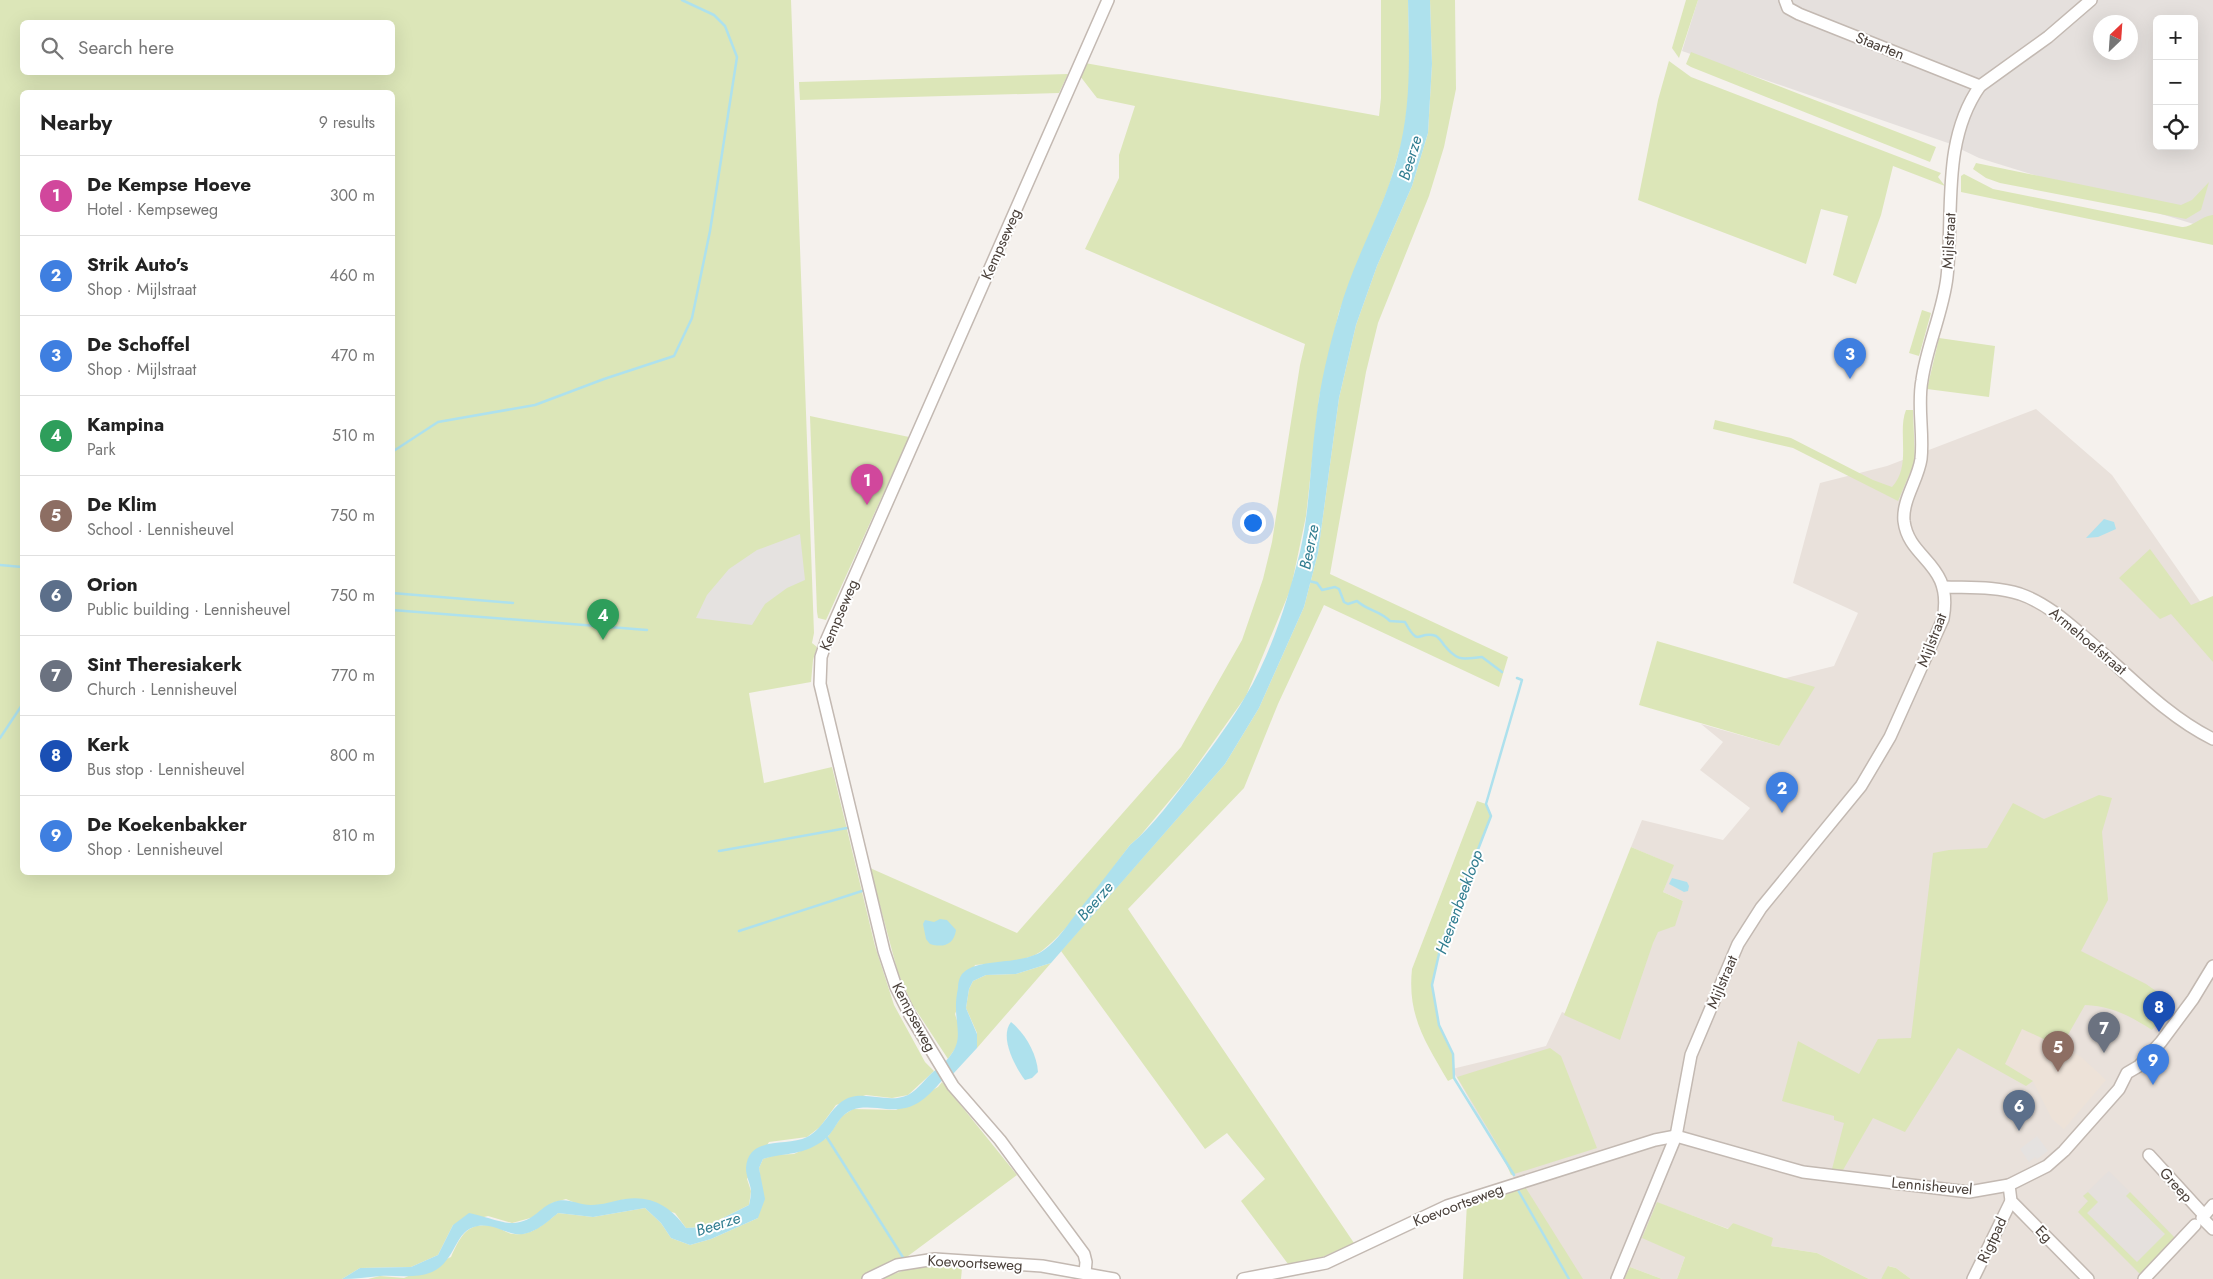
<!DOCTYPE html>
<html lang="en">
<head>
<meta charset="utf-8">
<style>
  body { margin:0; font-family:Jost,sans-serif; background:#f2f2f2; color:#222 }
  .controls { position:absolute; right:15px; top:15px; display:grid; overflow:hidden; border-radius:8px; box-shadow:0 5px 20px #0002 }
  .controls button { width:45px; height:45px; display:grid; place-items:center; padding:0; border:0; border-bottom:1px solid #e0e0e0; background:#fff; color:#222; font:25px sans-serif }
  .compass { position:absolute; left:2093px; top:15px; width:45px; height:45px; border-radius:50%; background:#fff; box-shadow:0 5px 20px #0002; rotate:25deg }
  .you { position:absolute; left:1252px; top:522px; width:18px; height:18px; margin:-12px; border:4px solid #fff; border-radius:50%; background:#1a73e8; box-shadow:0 0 0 8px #1a73e833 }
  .badge { display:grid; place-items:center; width:32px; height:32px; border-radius:50%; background:#ea580c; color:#fff; font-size:16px; font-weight:700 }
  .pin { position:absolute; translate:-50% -41px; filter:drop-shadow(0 1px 2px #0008) }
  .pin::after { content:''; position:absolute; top:26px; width:18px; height:15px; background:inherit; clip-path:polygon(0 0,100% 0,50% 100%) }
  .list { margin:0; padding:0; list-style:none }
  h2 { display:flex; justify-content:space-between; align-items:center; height:65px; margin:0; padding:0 20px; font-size:21px }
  h2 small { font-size:16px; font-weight:400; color:#767676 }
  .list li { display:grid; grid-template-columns:32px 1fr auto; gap:15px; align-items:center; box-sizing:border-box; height:80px; padding:0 20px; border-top:1px solid #e0e0e0 }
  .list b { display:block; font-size:19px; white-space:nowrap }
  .list p { margin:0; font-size:16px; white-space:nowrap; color:#767676 }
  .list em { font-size:16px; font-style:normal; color:#767676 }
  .icon { flex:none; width:28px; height:28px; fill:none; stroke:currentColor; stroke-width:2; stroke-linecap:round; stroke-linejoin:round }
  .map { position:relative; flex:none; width:2213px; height:1279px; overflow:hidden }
  .search { position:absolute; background:#fff; box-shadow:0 5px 20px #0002; left:20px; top:20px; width:375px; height:55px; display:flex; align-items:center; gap:12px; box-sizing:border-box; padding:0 18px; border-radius:8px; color:#767676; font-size:19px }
  .panel { position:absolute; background:#fff; box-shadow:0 5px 20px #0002; left:20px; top:90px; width:375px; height:785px; border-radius:8px }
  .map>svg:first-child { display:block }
  .residential { fill:#e9e1db }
  .industrial { fill:#e5e0dd; fill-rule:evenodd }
  .education { fill:#ede2d8 }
  .green { fill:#dce6b8; fill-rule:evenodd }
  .parking { fill:#e5e2e0 }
  .water { fill:#aee1ed }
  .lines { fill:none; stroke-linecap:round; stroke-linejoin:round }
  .stream { stroke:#aee1ed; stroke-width:2.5 }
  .minor-casing { stroke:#c3b9b2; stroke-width:14 }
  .minor { stroke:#fff; stroke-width:11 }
  .labels { text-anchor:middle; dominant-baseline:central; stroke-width:4; stroke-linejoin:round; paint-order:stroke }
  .street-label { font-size:15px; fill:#4a403a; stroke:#fff }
  .water-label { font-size:16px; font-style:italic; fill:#307d90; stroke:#fff }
</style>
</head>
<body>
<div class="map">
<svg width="2213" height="1279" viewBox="0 0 2213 1279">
  <rect width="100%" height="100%" fill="#f5f1ed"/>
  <!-- residential -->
  <path class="residential" d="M2036 409 2112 475 2213 620V1279H1911L1896 1268 1889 1266 1881 1279H1869L1817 1253 1771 1246 1733 1223 1729 1229 1658 1203 1685 1257 1677 1279H1662L1630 1267 1624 1279H1571L1452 1069 1546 1046 1562 1012 1616 1034 1650 932 1672 927 1683 901 1663 892 1673 865 1631 847 1642 820 1723 840 1750 808 1700 770 1723 742 1701 724 1779 746 1778 680 1834 666 1858 613 1793 583 1820 483 1887 466Z"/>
  <!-- industrial -->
  <g class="industrial">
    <path d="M1698 0H2213V230L1979 158 1948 143 1682 51ZM2157 19H2194V146H2157ZM2100 22H2130V52H2100Z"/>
    <path d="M2109 1171 2177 1240 2142 1276 2078 1212 2088 1201 2083 1196Z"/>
  </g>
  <!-- education -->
  <path class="education" d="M2022 1028 2060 1047 2062 1045 2081 1057 2106 1080 2064 1129 2052 1119 2033 1081 2005 1064Z"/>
  <!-- green -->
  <g class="green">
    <path d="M0 0H791L814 633 812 643 817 647 813 660 811 682 749 693 764 783 832 767 875 946 894 1005 925 1062 934 1071 908 1095 892 1098 866 1095 836 1105 820 1127 807 1137 769 1142 747 1179 751 1191 749 1205 705 1227 686 1228 675 1213 626 1199 602 1205H580L566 1199 552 1203 534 1217 512 1223 488 1216 453 1225 438 1255 411 1267 360 1268 342 1279H0ZM22 22H392V72H22ZM22 92H392V872H22Z"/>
    <path d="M1381 0H1408L1410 81 1404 135 1389 186 1339 312 1319 398 1306 516 1291 588 1246 696 1185 782 1140 836 1130 845C1110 871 1062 942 1035 955 1016 963 996 963 975 965L955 1014 959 1027V1043L948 1059 912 1004 898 973 870 868 1017 933 1181 747 1242 640 1263 579 1272 542 1300 365 1305 344 1085 249 1119 178V155L1135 106 1097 98 1080 76 1085 63 1379 116 1381 98Z"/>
    <path d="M1430 0H1455L1456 89 1444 147 1429 196 1378 323 1366 372 1330 574 1508 657 1499 687 1324 605 1278 704 1244 788 1128 909 1354 1243 1316 1260 1288 1264 1241 1201 1265 1179 1227 1133 1205 1149 1061 951 1225 764 1259 708 1304 607 1318 553 1339 398 1356 325 1377 266 1412 186 1428 133 1432 64Z"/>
    <path d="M1686 0H1698L1679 58 1672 48Z"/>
    <path d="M1691 52 1936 147 1930 162 1691 67 1686 64Z"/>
    <path d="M1669 61 1691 77 1941 173 1938 177 1945 186 1893 166 1881 215 1856 284 1833 275 1848 216 1821 209 1806 264 1638 200 1658 100Z"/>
    <path d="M1068 74 1059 93 800 100 799 82Z"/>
    <path d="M1976 163 2181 205 2192 200 2209 182 2201 210 2186 219 2000 183 1986 178 1973 169Z"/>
    <path d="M1964 174 1993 189 2182 227C2191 228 2201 216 2213 215V245L1961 192V176Z"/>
    <path d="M1922 310 1931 313 1919 356 1909 353Z"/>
    <path d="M1939 338 1995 346 1989 397 1927 389Z"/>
    <path d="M1906 410H1913L1915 461 1898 501 1793 448 1713 429 1715 420 1791 438 1873 480 1892 487C1912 466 1897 432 1906 410Z"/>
    <path d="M810 416 909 437 826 620 818 618 817 612Z"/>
    <path d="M2150 549 2191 605 2213 596V662L2171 614 2160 619 2119 578Z"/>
    <path d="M1657 641 1815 687 1779 746 1639 705Z"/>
    <path d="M2099 795 2112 798 2102 832 2108 900 2081 951 2146 984 2173 1003 2152 1030C2130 1016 2112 1006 2085 1005L2061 1047 2022 1029 2005 1064 2033 1081 2026 1086 1958 1048 1905 1132 1873 1118 1843 1170 1832 1169 1844 1123 1834 1120V1116L1782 1101 1798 1041 1859 1074 1878 1039 1911 1038 1933 853 1949 850 1987 848 2013 803 2044 819Z"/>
    <path d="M1477 801 1486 804 1491 816 1441 945 1432 985 1439 1025 1453 1054 1454 1078 1448 1081C1426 1043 1407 1016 1412 969Z"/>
    <path d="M1631 847 1674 865 1663 892 1683 901 1675 926 1658 932 1653 943 1620 1040 1564 1015Z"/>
    <path d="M1051 963 977 1048V1033L966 1008 969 989 973 981 986 975 1016 974Z"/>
    <path d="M1550 1048 1561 1056 1597 1148 1511 1175 1500 1149 1457 1077Z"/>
    <path d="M942 1082 1017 1175 904 1259 862 1279H368L380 1276 404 1278 451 1257C461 1235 468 1220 496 1227 502 1229 508 1234 514 1234 532 1236 545 1223 558 1213L593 1217 645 1208 661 1223 671 1238 690 1245 711 1239 758 1218 761 1183 759 1168 763 1159 775 1155 794 1154 827 1138 842 1116 853 1109 896 1110 938 1087Z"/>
    <path d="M1524 1185 1583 1279H1463L1467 1203Z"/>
    <path d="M2088 1192 2098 1202 2087 1213 2137 1262 2165 1234 2126 1196 2130 1192 2177 1240 2142 1276 2078 1212 2088 1201 2083 1196Z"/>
    <path d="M1657 1202 1728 1229 1733 1223 1773 1238 1771 1246 1817 1253 1869 1279H1677L1685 1257 1642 1238Z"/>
    <path d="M933 1266 962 1268 961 1279H880L905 1270Z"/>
    <path d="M1888 1266 1896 1268 1911 1279H1881Z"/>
    <path d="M1630 1267 1662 1279H1624Z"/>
  </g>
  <!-- parking -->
  <g class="parking">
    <path d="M800 534 805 580 787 588 765 604 752 625 696 618 707 595 729 569 757 550Z"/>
    <path d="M2037 1136 2048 1151 2037 1159 2035 1157 2029 1162 2020 1149Z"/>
  </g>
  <!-- water -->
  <g class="water">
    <path d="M1408 0H1430L1432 64 1428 133 1412 186 1377 266 1356 325 1339 398 1318 553 1304 607 1259 708 1225 764 1051 963 1016 974 986 975 973 981 969 989 966 1008 977 1034V1048L953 1074 949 1073C929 1094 919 1112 886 1109 877 1108 861 1106 852 1110 837 1116 836 1131 824 1140 803 1156 787 1152 763 1159L759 1168 765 1199 758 1218 711 1239 690 1245 671 1238 661 1223 645 1208 593 1217 558 1213C546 1223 529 1239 511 1233 500 1230 490 1224 478 1226 454 1229 457 1261 432 1272 415 1279 397 1275 380 1276 367 1277 355 1279 342 1279L360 1268 411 1267 438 1255 453 1225 469 1213C481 1215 503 1224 514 1223 535 1221 538 1208 554 1202 567 1197 577 1205 591 1205 603 1205 613 1201 625 1199 652 1195 671 1207 686 1228L705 1227 749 1205C750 1201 751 1195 751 1190 750 1182 746 1177 746 1168 748 1135 787 1147 807 1137 825 1128 830 1106 848 1098 867 1091 889 1104 908 1095 918 1090 925 1079 933 1072 975 1040 949 1029 958 988 958 983 959 978 962 974 978 956 1020 967 1044 950 1058 940 1068 924 1079 910 1096 889 1113 867 1130 845 1154 825 1174 797 1193 772 1211 748 1230 723 1245 697 1271 655 1288 599 1300 552 1310 509 1310 464 1316 420 1320 384 1329 347 1339 313 1353 260 1383 212 1397 159 1412 106 1409 54 1408 0Z"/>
    <path d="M2104 519 2114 522 2116 529 2098 537 2086 538Z"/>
    <path d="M1672 878 1687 882 1689 886 1688 891 1684 892 1669 884Z"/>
    <path d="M940 919 947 920 956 930C954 945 943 948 930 944L926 939 923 924 925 920 934 922Z"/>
    <path d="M1011 1022C1025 1033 1037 1054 1038 1072L1032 1078 1025 1080C1015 1067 999 1037 1011 1022Z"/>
  </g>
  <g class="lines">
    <!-- stream -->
    <g class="stream">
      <path d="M392 452 438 422 535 405 604 379 674 356 692 318 710 231 737 57 725 26 714 15 682 0"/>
      <path d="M0 565 22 567"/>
      <path d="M1309 581 1317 583 1322 590 1335 587 1339 589 1344 602 1348 604 1357 601C1368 611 1379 610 1390 621L1405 622C1420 650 1418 629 1436 636 1439 638 1442 642 1444 645 1458 662 1462 659 1482 657L1502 672"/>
      <path d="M392 593 513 603"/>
      <path d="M392 610 647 630"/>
      <path d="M0 738 22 705"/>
      <path d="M719 851 847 828"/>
      <path d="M739 931 862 891"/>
      <path d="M826 1136 904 1259"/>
      <path d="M1514 1175 1454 1078 1453 1054 1439 1025 1432 985 1441 945 1491 816 1486 804 1522 680 1517 678"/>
      <path d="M1518 1190 1569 1279"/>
    </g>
    <defs>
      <g id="minor">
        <path d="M1785 0 1788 8 1799 14 1980 86"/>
        <path d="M1944 587C1969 588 1995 586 2020 594 2046 603 2067 622 2088 640 2128 674 2166 716 2213 739"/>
        <path d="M2149 1155 2203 1214"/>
        <path d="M2009 1185 2011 1201 2088 1279"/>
        <path d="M2213 1205 2202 1218 2213 1229"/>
        <path d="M1085 1273 1086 1262 1084 1254 1000 1140 953 1086 910 1015 896 987 884 951 820 684 821 657 827 639 1108 0"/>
        <path d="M868 1279 897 1265 935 1259 1042 1266 1114 1279"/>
        <path d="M1243 1279 1326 1263 1447 1206 1655 1140 1676 1136 1803 1172 1969 1192 2009 1185 2047 1166 2064 1151 2119 1089 2127 1073 2139 1066 2161 1042 2193 999 2213 966"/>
        <path d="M1617 1279 1676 1136 1691 1055 1738 944 1761 908 1861 786 1890 737 1943 619C1954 562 1909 561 1904 521 1902 500 1918 480 1921 459 1924 433 1917 406 1922 380 1927 345 1943 312 1947 277 1954 213 1941 141 1980 86L2048 37 2091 0"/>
        <path d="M1973 1279 2011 1201"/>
        <path d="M2144 1279 2195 1225"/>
      </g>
    </defs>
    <!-- minor casing -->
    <use href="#minor" class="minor-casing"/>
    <!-- minor -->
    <use href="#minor" class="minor"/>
  </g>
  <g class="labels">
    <!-- street labels -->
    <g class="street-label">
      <text transform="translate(1880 46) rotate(21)">Staarten</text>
      <text transform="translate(1949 241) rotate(-87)">Mijlstraat</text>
      <text transform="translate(1001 244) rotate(-66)">Kempseweg</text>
      <text transform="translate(839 615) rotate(-67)">Kempseweg</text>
      <text transform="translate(1932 640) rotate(-69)">Mijlstraat</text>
      <text transform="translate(2088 641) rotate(40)">Armehoefstraat</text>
      <text transform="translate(1722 982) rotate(-67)">Mijlstraat</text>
      <text transform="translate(914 1017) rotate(62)">Kempseweg</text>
      <text transform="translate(2176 1185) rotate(48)">Greep</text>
      <text transform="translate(1932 1186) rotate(5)">Lennisheuvel</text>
      <text transform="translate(1458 1205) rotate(-21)">Koevoortseweg</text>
      <text transform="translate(2044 1234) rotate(46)">Eg</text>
      <text transform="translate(1992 1240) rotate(-65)">Rigtpad</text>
      <text transform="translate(975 1263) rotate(3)">Koevoortseweg</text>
    </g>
    <!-- water labels -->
    <g class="water-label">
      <text transform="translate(1410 158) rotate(-73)">Beerze</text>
      <text transform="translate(1309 547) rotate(-79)">Beerze</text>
      <text transform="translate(1095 901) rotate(-49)">Beerze</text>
      <text transform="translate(1459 902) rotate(-70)">Heerenbeekloop</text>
      <text transform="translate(718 1224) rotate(-18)">Beerze</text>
    </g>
  </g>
</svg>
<div class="controls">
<button>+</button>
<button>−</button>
<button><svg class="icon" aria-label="locate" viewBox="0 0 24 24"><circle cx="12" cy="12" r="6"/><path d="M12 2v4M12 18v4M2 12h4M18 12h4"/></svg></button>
</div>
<svg class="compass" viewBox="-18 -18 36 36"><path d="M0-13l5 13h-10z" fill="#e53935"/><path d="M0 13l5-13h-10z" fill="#767676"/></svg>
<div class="you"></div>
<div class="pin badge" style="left:867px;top:505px;background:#d1479c">1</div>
<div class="pin badge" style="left:1782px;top:813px;background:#3f7fe0">2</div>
<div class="pin badge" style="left:1850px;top:379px;background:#3f7fe0">3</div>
<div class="pin badge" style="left:603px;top:640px;background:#2e9e5b">4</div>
<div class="pin badge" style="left:2058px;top:1072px;background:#8d6e63">5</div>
<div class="pin badge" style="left:2019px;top:1131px;background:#5c6f8a">6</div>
<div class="pin badge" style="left:2104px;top:1053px;background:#6b7280">7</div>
<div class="pin badge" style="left:2159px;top:1032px;background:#1a4fb4">8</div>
<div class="pin badge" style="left:2153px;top:1085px;background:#3f7fe0">9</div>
<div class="search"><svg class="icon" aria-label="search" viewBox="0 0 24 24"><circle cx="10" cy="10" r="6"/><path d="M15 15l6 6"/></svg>Search here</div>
<section class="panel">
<h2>Nearby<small>9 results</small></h2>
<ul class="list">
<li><span class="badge" style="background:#d1479c">1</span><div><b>De Kempse Hoeve</b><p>Hotel · Kempseweg</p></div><em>300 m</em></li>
<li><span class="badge" style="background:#3f7fe0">2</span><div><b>Strik Auto's</b><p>Shop · Mijlstraat</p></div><em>460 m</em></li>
<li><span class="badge" style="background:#3f7fe0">3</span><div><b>De Schoffel</b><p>Shop · Mijlstraat</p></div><em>470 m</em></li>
<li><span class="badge" style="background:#2e9e5b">4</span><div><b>Kampina</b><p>Park</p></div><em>510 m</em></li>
<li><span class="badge" style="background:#8d6e63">5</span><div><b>De Klim</b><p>School · Lennisheuvel</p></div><em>750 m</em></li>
<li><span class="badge" style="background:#5c6f8a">6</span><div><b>Orion</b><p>Public building · Lennisheuvel</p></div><em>750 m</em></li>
<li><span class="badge" style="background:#6b7280">7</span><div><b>Sint Theresiakerk</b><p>Church · Lennisheuvel</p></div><em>770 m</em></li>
<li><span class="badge" style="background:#1a4fb4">8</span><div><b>Kerk</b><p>Bus stop · Lennisheuvel</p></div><em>800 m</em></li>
<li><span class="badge" style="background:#3f7fe0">9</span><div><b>De Koekenbakker</b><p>Shop · Lennisheuvel</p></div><em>810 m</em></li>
</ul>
</section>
</div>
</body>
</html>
